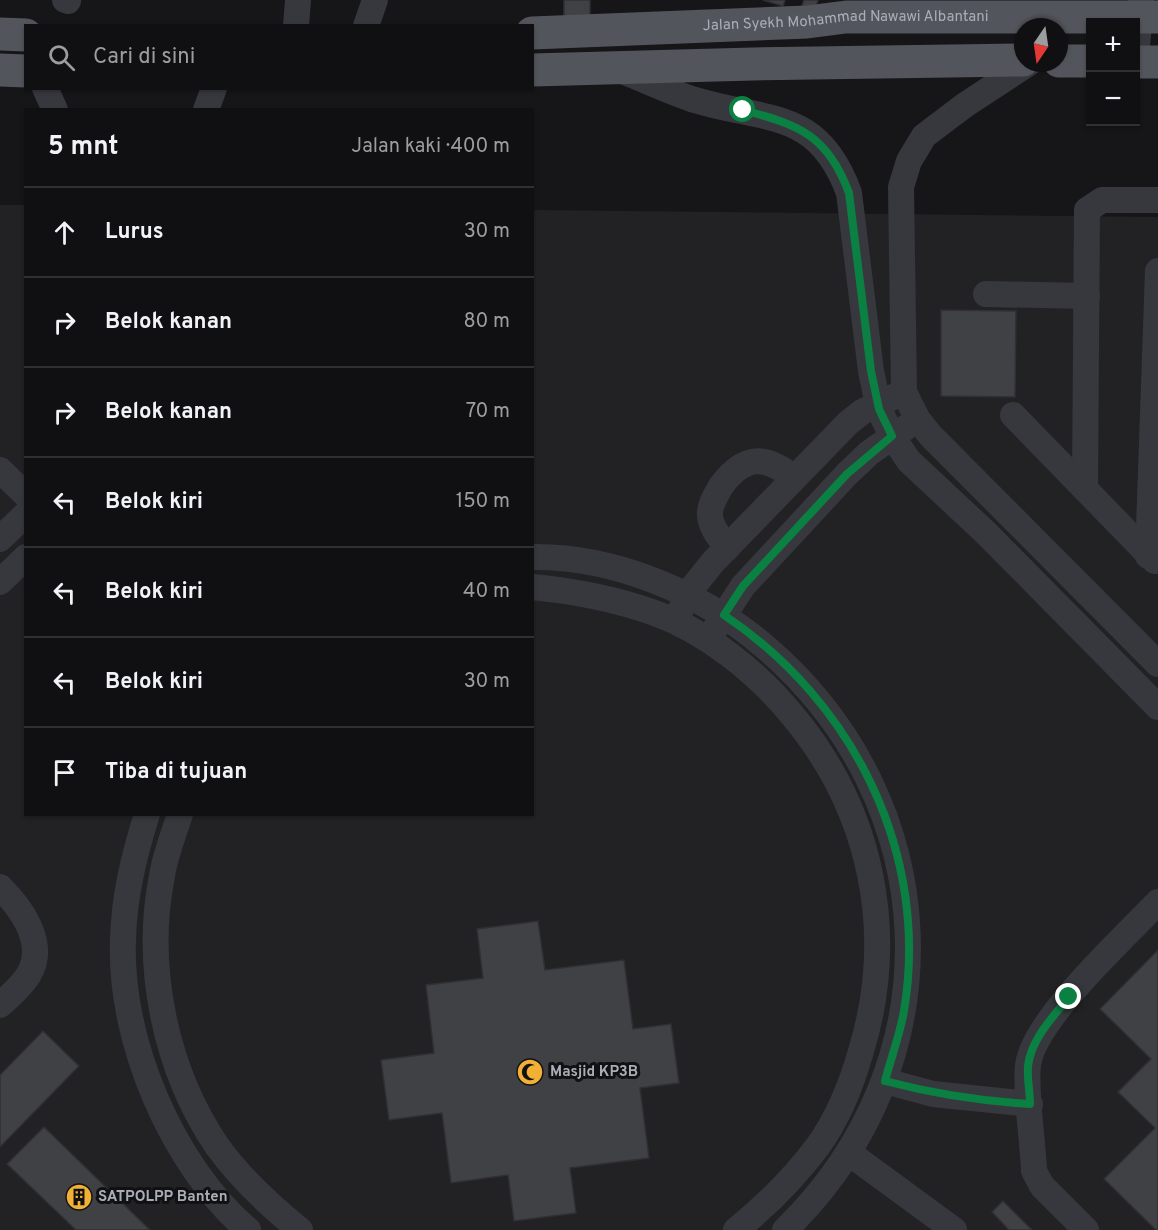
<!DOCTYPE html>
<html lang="id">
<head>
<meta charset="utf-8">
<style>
  body { margin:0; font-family:Overpass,sans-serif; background:#19191b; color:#f1f3f6 }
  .controls { position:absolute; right:18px; top:18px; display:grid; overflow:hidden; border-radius:0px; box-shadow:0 2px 4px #0004 }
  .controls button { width:54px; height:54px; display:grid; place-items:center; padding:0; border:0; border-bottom:2px solid #303032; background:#101012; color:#f1f3f6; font:30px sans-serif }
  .compass { position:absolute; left:1014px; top:18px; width:54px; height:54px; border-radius:50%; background:#101012; box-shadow:0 2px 4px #0004; rotate:193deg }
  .stop { position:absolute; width:18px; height:18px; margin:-14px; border:4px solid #0b8043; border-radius:50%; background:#fff }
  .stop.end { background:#0b8043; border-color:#fff; box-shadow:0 2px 6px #0008 }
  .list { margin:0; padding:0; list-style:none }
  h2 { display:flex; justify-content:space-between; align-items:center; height:78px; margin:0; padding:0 24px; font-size:26px }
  h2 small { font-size:20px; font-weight:400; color:#9c9d9f }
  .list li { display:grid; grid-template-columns:39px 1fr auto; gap:18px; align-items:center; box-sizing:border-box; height:90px; padding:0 24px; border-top:2px solid #303032 }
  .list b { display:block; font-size:22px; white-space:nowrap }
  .list em { font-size:20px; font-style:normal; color:#9c9d9f }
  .icon { flex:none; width:33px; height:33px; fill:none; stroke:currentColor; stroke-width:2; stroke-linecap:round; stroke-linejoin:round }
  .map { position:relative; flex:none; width:1158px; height:1230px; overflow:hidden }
  .search { position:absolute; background:#101012; box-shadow:0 2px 4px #0004; left:24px; top:24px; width:510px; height:66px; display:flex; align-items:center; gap:15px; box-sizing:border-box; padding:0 21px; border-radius:0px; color:#9c9d9f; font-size:22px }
  .panel { position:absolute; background:#101012; box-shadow:0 2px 4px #0004; left:24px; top:108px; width:510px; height:708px; border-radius:0px }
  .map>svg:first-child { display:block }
  .built { fill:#222225 }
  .building { fill:#404145; stroke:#303034; stroke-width:1.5 }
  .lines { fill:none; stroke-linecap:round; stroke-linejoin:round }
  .minor { stroke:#37383d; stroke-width:26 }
  .major { stroke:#53555c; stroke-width:33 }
  .route { stroke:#0b8043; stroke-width:8 }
  .labels { text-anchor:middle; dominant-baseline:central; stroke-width:6; stroke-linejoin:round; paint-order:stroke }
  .street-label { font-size:15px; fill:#a8adb8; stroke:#111113 }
  .poi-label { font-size:15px; font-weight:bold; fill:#a8adb8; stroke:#111113; text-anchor:start }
</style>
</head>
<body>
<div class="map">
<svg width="1158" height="1230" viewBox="0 0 1158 1230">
  <rect width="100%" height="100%" fill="#161618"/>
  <!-- built -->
  <path class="built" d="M0 205H26V814H532L533 210 1158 217V1230H0Z"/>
  <!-- building -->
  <g class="building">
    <rect x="564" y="0" width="26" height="22"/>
    <path d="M763 0H785L783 6Z"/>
    <path d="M804 0H818L815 9 802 6Z"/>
    <path d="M941 310 1016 311 1015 397 941 396Z"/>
    <path d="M538 921 545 970 624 960 633 1029 671 1024 679 1083 640 1088 649 1158 570 1168 576 1213 514 1221 508 1175 451 1183 442 1113 389 1120 381 1060 434 1053 426 985 483 978 477 929Z"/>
    <path d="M1158 950V1230H1156L1104 1179 1155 1128 1118 1092 1151 1059 1100 1009Z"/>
    <path d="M43 1031 79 1066 0 1147V1075Z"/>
    <path d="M44 1127 150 1230H76L7 1164Z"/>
    <path d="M1003 1201 1032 1230H1009L992 1212Z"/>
  </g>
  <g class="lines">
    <!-- minor -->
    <g class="minor">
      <path d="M65 0 68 1"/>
      <path d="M296 26 298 0"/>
      <path d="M366 26 375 0"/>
      <path d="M1136 58 1141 0"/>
      <path d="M1029 63 965 105 924 136 909 161 901 187 904 392 918 420 931 436 1158 664"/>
      <path d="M622 71C646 80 670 92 695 100 767 122 818 108 849 193L871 371 879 409 892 436 909 461 986 533 1158 707"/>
      <path d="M45 88 55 110"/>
      <path d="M206 110 214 88"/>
      <path d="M986 294 1087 296"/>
      <path d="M1013 415 1155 561"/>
      <path d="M0 470 26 495"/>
      <path d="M1085 487 1087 210 1102 200H1158"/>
      <path d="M0 539 26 514"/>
      <path d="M727 548C720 538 711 528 710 516 709 505 716 495 721 486 744 455 765 454 794 478"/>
      <path d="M1148 556 1158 271"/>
      <path d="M532 557C615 556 702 593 764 646 946 801 958 1062 785 1230"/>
      <path d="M0 582 26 557"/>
      <path d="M532 587C574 591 612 598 652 612 706 631 757 672 793 716 872 811 897 933 861 1051 852 1083 838 1118 818 1146 794 1178 767 1205 736 1230"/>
      <path d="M681 609 693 587 713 562 848 423 862 412 893 397"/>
      <path d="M715 629 743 586 847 474 869 453 905 428"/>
      <path d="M147 814C134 856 124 896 123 940 119 1040 172 1165 248 1230"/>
      <path d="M180 814C174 834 165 855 162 876 144 966 165 1069 217 1146 240 1178 269 1205 300 1230"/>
      <path d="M0 887C21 908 47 943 29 974 22 986 10 996 0 1005"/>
      <path d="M885 1081 933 1094 1030 1104"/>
      <path d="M849 1153 954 1230"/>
      <path d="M1086 1230 1042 1186 1034 1171C1033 1141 1025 1093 1028 1065 1034 1019 1125 937 1158 902"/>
    </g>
    <!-- major -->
    <g class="major">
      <path id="s1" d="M532 33 807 22 846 17H1158"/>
      <path d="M0 34 26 35"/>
      <path d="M1059 61H1090"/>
      <path d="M1136 62H1158"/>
      <path d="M0 70 26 71"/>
      <path d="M532 70 753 64 1023 60"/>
    </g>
  </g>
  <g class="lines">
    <!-- route -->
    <path class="route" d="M743 110C800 125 828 136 849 193L871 371 879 409 892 436 847 474 743 586 724 615C854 702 930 854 904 1011 900 1034 891 1058 885 1081 934 1094 980 1101 1030 1104 1030 1092 1027 1078 1028 1066 1031 1039 1053 1017 1069 997"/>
  </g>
  <!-- icons -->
  <defs>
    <symbol id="mosque-disc" viewBox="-11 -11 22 22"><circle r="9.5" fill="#f2b134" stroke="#111113"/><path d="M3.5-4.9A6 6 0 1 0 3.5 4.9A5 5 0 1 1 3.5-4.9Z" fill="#111"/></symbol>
    <symbol id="building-disc" viewBox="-11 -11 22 22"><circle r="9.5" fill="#f2b134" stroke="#111113"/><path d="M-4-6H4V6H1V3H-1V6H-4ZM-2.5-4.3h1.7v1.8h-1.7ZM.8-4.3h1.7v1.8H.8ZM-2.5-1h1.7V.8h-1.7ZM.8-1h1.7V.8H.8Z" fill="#111"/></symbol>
  </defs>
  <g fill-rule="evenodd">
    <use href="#mosque-disc" x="515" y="1057" width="30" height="30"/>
    <use href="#building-disc" x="64" y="1182" width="30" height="30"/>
  </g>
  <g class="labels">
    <!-- street labels -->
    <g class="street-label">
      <text stroke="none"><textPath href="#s1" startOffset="314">Jalan Syekh Mohammad Nawawi Albantani</textPath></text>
    </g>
    <!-- poi labels -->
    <g class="poi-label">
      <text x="550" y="1072">Masjid KP3B</text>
      <text x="98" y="1197">SATPOLPP Banten</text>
    </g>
  </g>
</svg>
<div class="controls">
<button>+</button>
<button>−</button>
</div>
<svg class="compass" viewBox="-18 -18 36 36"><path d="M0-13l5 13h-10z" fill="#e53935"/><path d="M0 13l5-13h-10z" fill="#9c9d9f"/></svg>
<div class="stop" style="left:743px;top:110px"></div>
<div class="stop end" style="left:1069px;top:997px"></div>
<div class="search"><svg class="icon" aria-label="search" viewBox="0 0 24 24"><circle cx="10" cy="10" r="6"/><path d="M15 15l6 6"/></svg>Cari di sini</div>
<section class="panel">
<h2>5 mnt<small>Jalan kaki · 400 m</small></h2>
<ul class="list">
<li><svg class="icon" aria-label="ahead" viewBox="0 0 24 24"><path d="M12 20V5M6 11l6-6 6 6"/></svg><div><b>Lurus</b></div><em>30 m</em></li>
<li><svg class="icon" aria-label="right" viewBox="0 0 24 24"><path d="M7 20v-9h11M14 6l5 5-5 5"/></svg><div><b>Belok kanan</b></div><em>80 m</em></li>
<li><svg class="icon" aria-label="right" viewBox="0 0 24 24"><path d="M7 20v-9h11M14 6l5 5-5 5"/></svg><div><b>Belok kanan</b></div><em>70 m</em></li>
<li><svg class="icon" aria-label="left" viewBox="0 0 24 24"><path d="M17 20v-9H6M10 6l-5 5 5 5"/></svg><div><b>Belok kiri</b></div><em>150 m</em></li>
<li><svg class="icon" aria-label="left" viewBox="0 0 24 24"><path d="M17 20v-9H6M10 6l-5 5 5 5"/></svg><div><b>Belok kiri</b></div><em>40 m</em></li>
<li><svg class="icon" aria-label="left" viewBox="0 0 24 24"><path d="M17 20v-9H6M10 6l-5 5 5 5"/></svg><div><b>Belok kiri</b></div><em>30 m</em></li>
<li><svg class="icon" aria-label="arrive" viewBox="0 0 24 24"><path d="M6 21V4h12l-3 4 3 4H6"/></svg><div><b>Tiba di tujuan</b></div></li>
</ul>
</section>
</div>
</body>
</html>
